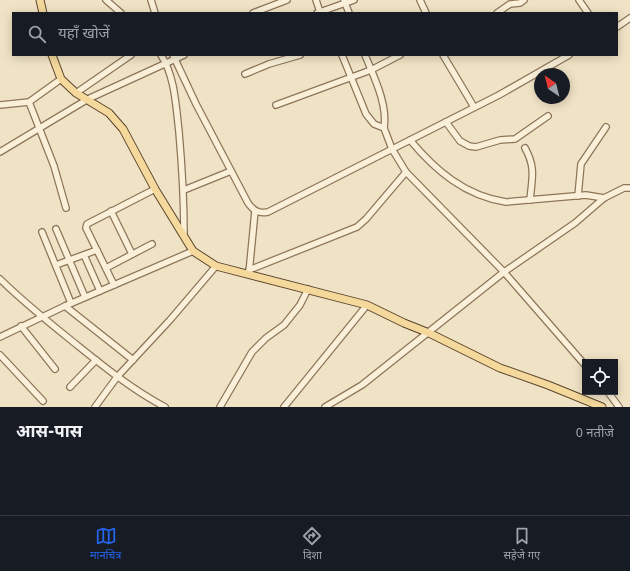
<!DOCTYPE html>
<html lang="hi">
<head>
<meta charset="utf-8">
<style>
  body { margin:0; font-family:Georgia,"Noto Sans Devanagari",serif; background:#20242c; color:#f1f3f6 }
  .controls { position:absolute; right:12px; bottom:12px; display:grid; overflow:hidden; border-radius:0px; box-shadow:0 2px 10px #0003 }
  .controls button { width:36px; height:36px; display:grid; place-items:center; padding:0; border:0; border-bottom:1px solid #363941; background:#171b24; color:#f1f3f6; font:20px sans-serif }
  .compass { position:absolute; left:534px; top:68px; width:36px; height:36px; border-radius:50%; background:#171b24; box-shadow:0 2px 10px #0003; rotate:325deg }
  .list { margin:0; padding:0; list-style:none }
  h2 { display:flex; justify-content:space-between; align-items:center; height:52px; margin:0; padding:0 16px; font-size:17px }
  h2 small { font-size:13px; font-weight:400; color:#9ea1a6 }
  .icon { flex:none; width:22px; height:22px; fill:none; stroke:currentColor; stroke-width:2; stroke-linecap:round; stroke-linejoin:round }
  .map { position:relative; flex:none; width:630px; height:407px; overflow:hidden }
  .search { position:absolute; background:#171b24; box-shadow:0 2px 10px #0003; left:12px; right:12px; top:12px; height:44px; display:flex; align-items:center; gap:10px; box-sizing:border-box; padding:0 14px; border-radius:0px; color:#9ea1a6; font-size:15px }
  .sheet { height:108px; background:#171b24 }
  nav { display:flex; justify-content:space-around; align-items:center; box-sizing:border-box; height:56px; border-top:1px solid #363941; background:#171b24; font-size:11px; color:#9ea1a6 }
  nav a { display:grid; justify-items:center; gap:2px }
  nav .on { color:#2563eb }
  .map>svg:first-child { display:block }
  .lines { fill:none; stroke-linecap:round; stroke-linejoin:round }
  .minor-casing { stroke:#8d755a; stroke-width:8 }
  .major-casing { stroke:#5a432e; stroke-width:9 }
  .minor { stroke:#faf0d9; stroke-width:5.5 }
  .major { stroke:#f5d99c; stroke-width:7 }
</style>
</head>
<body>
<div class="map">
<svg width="630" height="407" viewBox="0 0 630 407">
  <rect width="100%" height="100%" fill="#f0e3c5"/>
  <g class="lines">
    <defs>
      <g id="minor">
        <path d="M106 0 121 13"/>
        <path d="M151 0 155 13"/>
        <path d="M316 0 320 12"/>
        <path d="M344 0 349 13"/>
        <path d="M420 0 426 13"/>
        <path d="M579 0 588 13"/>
        <path d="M253 13 287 0"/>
        <path d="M317 13 354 0"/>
        <path d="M497 13 510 4 520 3 524 0"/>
        <path d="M617 27 630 18"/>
        <path d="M161 55C175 76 176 107 179 132 182 166 184 200 184 235"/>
        <path d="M173 55 196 104 248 203C253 210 258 214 268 212L499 95 569 55"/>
        <path d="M342 55 366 114 374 124 384 128 392 149 406 172 504 272 585 365"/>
        <path d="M365 55C374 77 388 105 384 128"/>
        <path d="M443 55 474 107"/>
        <path d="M245 74 269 64 300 55"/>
        <path d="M76 93 131 55"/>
        <path d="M29 102 54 166 66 208"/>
        <path d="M0 105 29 102 61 79"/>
        <path d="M276 105 371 70 400 55"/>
        <path d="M446 122 460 141 469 146 476 147 500 140 515 139 548 116"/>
        <path d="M410 140C435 170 465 196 506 202L586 195 604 198"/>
        <path d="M525 148C536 168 532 178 530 200"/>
        <path d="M0 152 88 99 184 55"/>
        <path d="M184 190 231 171"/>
        <path d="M578 196 581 164 606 127"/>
        <path d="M111 211 132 254"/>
        <path d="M56 229 85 297"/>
        <path d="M42 232 71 303"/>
        <path d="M84 255 100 291"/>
        <path d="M56 265 97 250"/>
        <path d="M106 268 152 244"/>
        <path d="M249 270 357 227 366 219 406 172"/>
        <path d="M249 273 255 211"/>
        <path d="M0 279C22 301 47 321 72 341 102 365 131 389 165 407"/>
        <path d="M114 285 86 228 87 224 155 189"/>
        <path d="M65 306 133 360"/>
        <path d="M21 326 55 369"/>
        <path d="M0 337 65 306 193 251"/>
        <path d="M0 355 43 401"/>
        <path d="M70 387 96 360"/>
        <path d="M608 392 619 407"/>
        <path d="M95 407 117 377 170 320 216 266"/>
        <path d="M220 407 252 352 266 338 284 325 300 305 308 289"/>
        <path d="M284 407 367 305"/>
        <path d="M325 407 362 385 504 272 575 223 604 198 624 188H630"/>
      </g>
      <g id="major">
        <path d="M40 0 43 13"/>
        <path d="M52 55 61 79 76 93 109 113 123 129 155 189 193 251 216 266 367 305 404 323 429 333 500 368 548 385 602 407"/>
      </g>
    </defs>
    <!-- minor casing -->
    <use href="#minor" class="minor-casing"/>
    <!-- major casing -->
    <use href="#major" class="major-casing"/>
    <!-- minor -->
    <use href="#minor" class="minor"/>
    <!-- major -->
    <use href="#major" class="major"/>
  </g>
</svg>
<div class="controls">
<button><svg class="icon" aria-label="locate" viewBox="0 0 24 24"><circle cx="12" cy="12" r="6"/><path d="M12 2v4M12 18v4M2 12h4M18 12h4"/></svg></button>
</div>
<svg class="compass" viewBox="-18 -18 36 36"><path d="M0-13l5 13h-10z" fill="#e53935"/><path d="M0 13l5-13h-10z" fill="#9ea1a6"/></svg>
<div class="search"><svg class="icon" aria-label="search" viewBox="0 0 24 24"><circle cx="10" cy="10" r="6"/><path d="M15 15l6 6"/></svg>यहाँ खोजें</div>
</div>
<section class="sheet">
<h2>आस-पास<small>0 नतीजे</small></h2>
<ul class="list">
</ul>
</section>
<nav>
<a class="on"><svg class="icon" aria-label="map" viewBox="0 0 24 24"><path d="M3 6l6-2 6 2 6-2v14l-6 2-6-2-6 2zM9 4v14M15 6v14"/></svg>मानचित्र</a>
<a><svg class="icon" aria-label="directions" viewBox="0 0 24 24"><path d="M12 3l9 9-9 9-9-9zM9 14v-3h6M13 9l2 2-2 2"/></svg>दिशा</a>
<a><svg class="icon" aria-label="saved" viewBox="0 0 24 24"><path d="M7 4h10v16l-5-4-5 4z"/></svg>सहेजे गए</a>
</nav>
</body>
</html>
